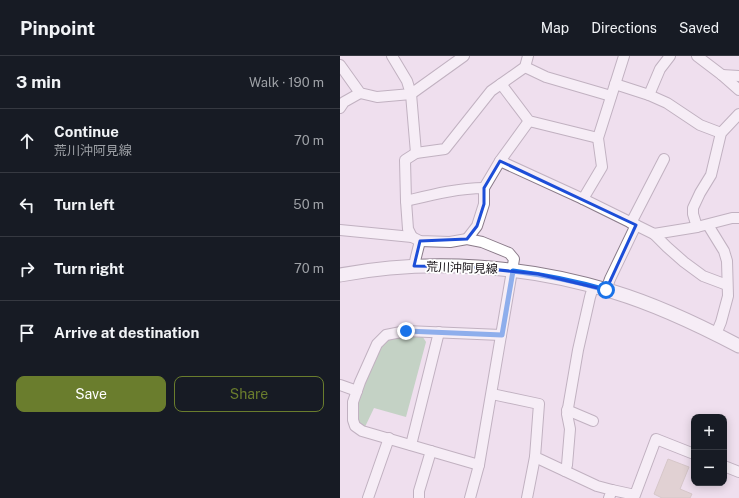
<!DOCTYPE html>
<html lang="en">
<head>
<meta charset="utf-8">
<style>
  body { margin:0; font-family:"Public Sans","Noto Sans JP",sans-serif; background:#242831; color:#f1f3f6 }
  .controls { position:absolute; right:12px; bottom:12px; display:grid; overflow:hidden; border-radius:8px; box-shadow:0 2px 10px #0003 }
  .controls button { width:36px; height:36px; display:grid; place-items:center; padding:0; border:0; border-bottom:1px solid #363941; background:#171b24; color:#f1f3f6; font:20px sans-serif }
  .stop { position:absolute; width:12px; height:12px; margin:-9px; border:3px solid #1a73e8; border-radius:50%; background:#fff }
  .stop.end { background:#1a73e8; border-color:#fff; box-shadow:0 1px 4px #0008 }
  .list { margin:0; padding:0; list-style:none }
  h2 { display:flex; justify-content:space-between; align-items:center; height:52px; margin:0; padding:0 16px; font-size:17px }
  h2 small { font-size:13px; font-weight:400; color:#9ea1a6 }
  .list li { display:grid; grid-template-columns:26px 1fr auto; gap:12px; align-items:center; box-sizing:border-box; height:64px; padding:0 16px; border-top:1px solid #363941 }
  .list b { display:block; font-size:15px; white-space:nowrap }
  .list p { margin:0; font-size:13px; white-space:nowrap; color:#9ea1a6 }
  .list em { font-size:13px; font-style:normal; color:#9ea1a6 }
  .actions { display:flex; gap:8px; padding:12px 16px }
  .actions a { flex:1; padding:9px 0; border:1px solid #6a7d2d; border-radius:8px; text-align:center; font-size:14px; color:#6a7d2d }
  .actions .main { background:#6a7d2d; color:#fff }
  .icon { flex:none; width:22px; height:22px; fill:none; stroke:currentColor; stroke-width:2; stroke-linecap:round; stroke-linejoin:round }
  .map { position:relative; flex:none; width:399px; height:442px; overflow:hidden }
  header { display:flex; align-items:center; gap:24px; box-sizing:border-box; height:56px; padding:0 20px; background:#171b24; border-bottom:1px solid #363941 }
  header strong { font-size:19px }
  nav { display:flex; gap:22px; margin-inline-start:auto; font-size:14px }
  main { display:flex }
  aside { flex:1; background:#171b24 }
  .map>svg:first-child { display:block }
  .green { fill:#91c392 }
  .building { fill:#d0c2b2; stroke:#b7a99a }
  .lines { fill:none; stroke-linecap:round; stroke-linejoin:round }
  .minor-casing { stroke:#8a7b89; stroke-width:12 }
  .major-casing { stroke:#8a7b89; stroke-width:15 }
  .minor { stroke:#fff; stroke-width:10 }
  .major { stroke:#fff; stroke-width:13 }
  .route { stroke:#1a73e8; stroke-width:5 }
  .marked { fill:none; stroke:#1d4ed8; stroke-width:3; stroke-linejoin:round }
  .labels { text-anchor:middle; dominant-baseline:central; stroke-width:3.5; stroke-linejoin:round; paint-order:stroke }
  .street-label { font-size:12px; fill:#0f0a0f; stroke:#fff }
</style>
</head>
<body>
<header>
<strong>Pinpoint</strong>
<nav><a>Map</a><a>Directions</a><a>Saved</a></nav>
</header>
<main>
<aside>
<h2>3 min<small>Walk · 190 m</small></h2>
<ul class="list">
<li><svg class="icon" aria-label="ahead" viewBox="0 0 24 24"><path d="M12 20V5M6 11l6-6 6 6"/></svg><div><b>Continue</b><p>荒川沖阿見線</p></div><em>70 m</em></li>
<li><svg class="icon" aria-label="left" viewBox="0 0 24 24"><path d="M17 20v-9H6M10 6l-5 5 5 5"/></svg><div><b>Turn left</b></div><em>50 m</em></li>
<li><svg class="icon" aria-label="right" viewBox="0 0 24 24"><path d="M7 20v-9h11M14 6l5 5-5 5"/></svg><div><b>Turn right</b></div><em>70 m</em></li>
<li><svg class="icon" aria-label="arrive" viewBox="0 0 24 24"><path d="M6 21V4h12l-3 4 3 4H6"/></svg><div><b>Arrive at destination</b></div></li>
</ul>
<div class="actions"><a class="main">Save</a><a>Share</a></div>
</aside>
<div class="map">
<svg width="399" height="442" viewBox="0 0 399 442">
  <rect width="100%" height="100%" fill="#efdfee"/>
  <!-- green -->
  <path class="green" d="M81 278 86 286 66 361 34 352 24 373 18 368 16 347 40 288 47 281Z"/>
  <!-- building -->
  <path class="building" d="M328 403 349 411 340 433 352 438 350 442H322L314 438Z"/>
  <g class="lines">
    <defs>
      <g id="minor">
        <path d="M52 0 67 25 71 38 76 97"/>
        <path d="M284 0 258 82 262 111 243 143 314 178 357 171 392 162H399"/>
        <path d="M357 0 382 19 399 34"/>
        <path d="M0 9 20 37 37 41 71 38 124 0"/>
        <path d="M185 11 206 21 271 40"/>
        <path d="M382 19 399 20"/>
        <path d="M161 28 189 65 258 82"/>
        <path d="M275 28 309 39 327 47 360 69 381 77"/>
        <path d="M309 39 320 13 330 0"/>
        <path d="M0 52 4 46 20 37"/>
        <path d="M160 105 243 143"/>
        <path d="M144 132 160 105 189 65"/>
        <path d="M66 145C91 139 118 132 144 132V148L137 170 127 183"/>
        <path d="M291 167 324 103"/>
        <path d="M368 169 384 195 387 205 388 240 381 266 376 278"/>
        <path d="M357 171 353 158V152L360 137 371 119 381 77 399 58"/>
        <path d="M0 174 72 181 80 185 110 186 127 183 142 186 169 197 174 203 139 409 130 442"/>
        <path d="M314 178 327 191 344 206 363 220 387 229"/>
        <path d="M72 181 68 173 66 145 65 104 76 97 105 93 151 35 185 11 188 0"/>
        <path d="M74 210 76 201 80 185"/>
        <path d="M266 234 270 223 296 169"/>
        <path d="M0 329 17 335"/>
        <path d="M152 338 199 348 195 401 257 430 272 434 269 442"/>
        <path d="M227 354 253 365"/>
        <path d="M71 389 99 276"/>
        <path d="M139 409 22 375 15 370 13 364V346L20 326 37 288 46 279 66 275 161 279"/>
        <path d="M384 410 399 416"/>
        <path d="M225 415 227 409 230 373 227 358 238 294 250 241 253 231"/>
        <path d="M272 434 295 439 316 383 354 398"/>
        <path d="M28 442 49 382"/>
        <path d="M79 442V435L91 395"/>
        <path d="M187 442 195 401"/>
      </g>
      <path id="major" d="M0 219C90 202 186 209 274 236 317 249 359 269 399 290"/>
    </defs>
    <!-- minor casing -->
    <use href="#minor" class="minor-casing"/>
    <!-- major casing -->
    <use href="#major" class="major-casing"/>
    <!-- minor -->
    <use href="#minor" class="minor"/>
    <!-- major -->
    <use href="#major" class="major"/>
  </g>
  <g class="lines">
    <!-- route -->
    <path class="route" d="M66 275 162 279 173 215C205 219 235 225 266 234"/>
  </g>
  <!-- marked area -->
  <path d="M0 0H399V442H0ZM160 105 296 169 266 234 198 218 130 211 74 210 80 185 127 183 137 170 144 148V132Z" fill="#efdfee" fill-opacity=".55" fill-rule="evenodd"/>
  <path class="marked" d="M160 105 296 169 266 234 198 218 130 211 74 210 80 185 127 183 137 170 144 148V132Z"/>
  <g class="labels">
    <!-- street labels -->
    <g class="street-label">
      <text transform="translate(122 212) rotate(2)">荒川沖阿見線</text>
    </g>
  </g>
</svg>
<div class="controls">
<button>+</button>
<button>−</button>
</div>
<div class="stop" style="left:266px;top:234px"></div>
<div class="stop end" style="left:66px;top:275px"></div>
</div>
</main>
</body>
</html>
